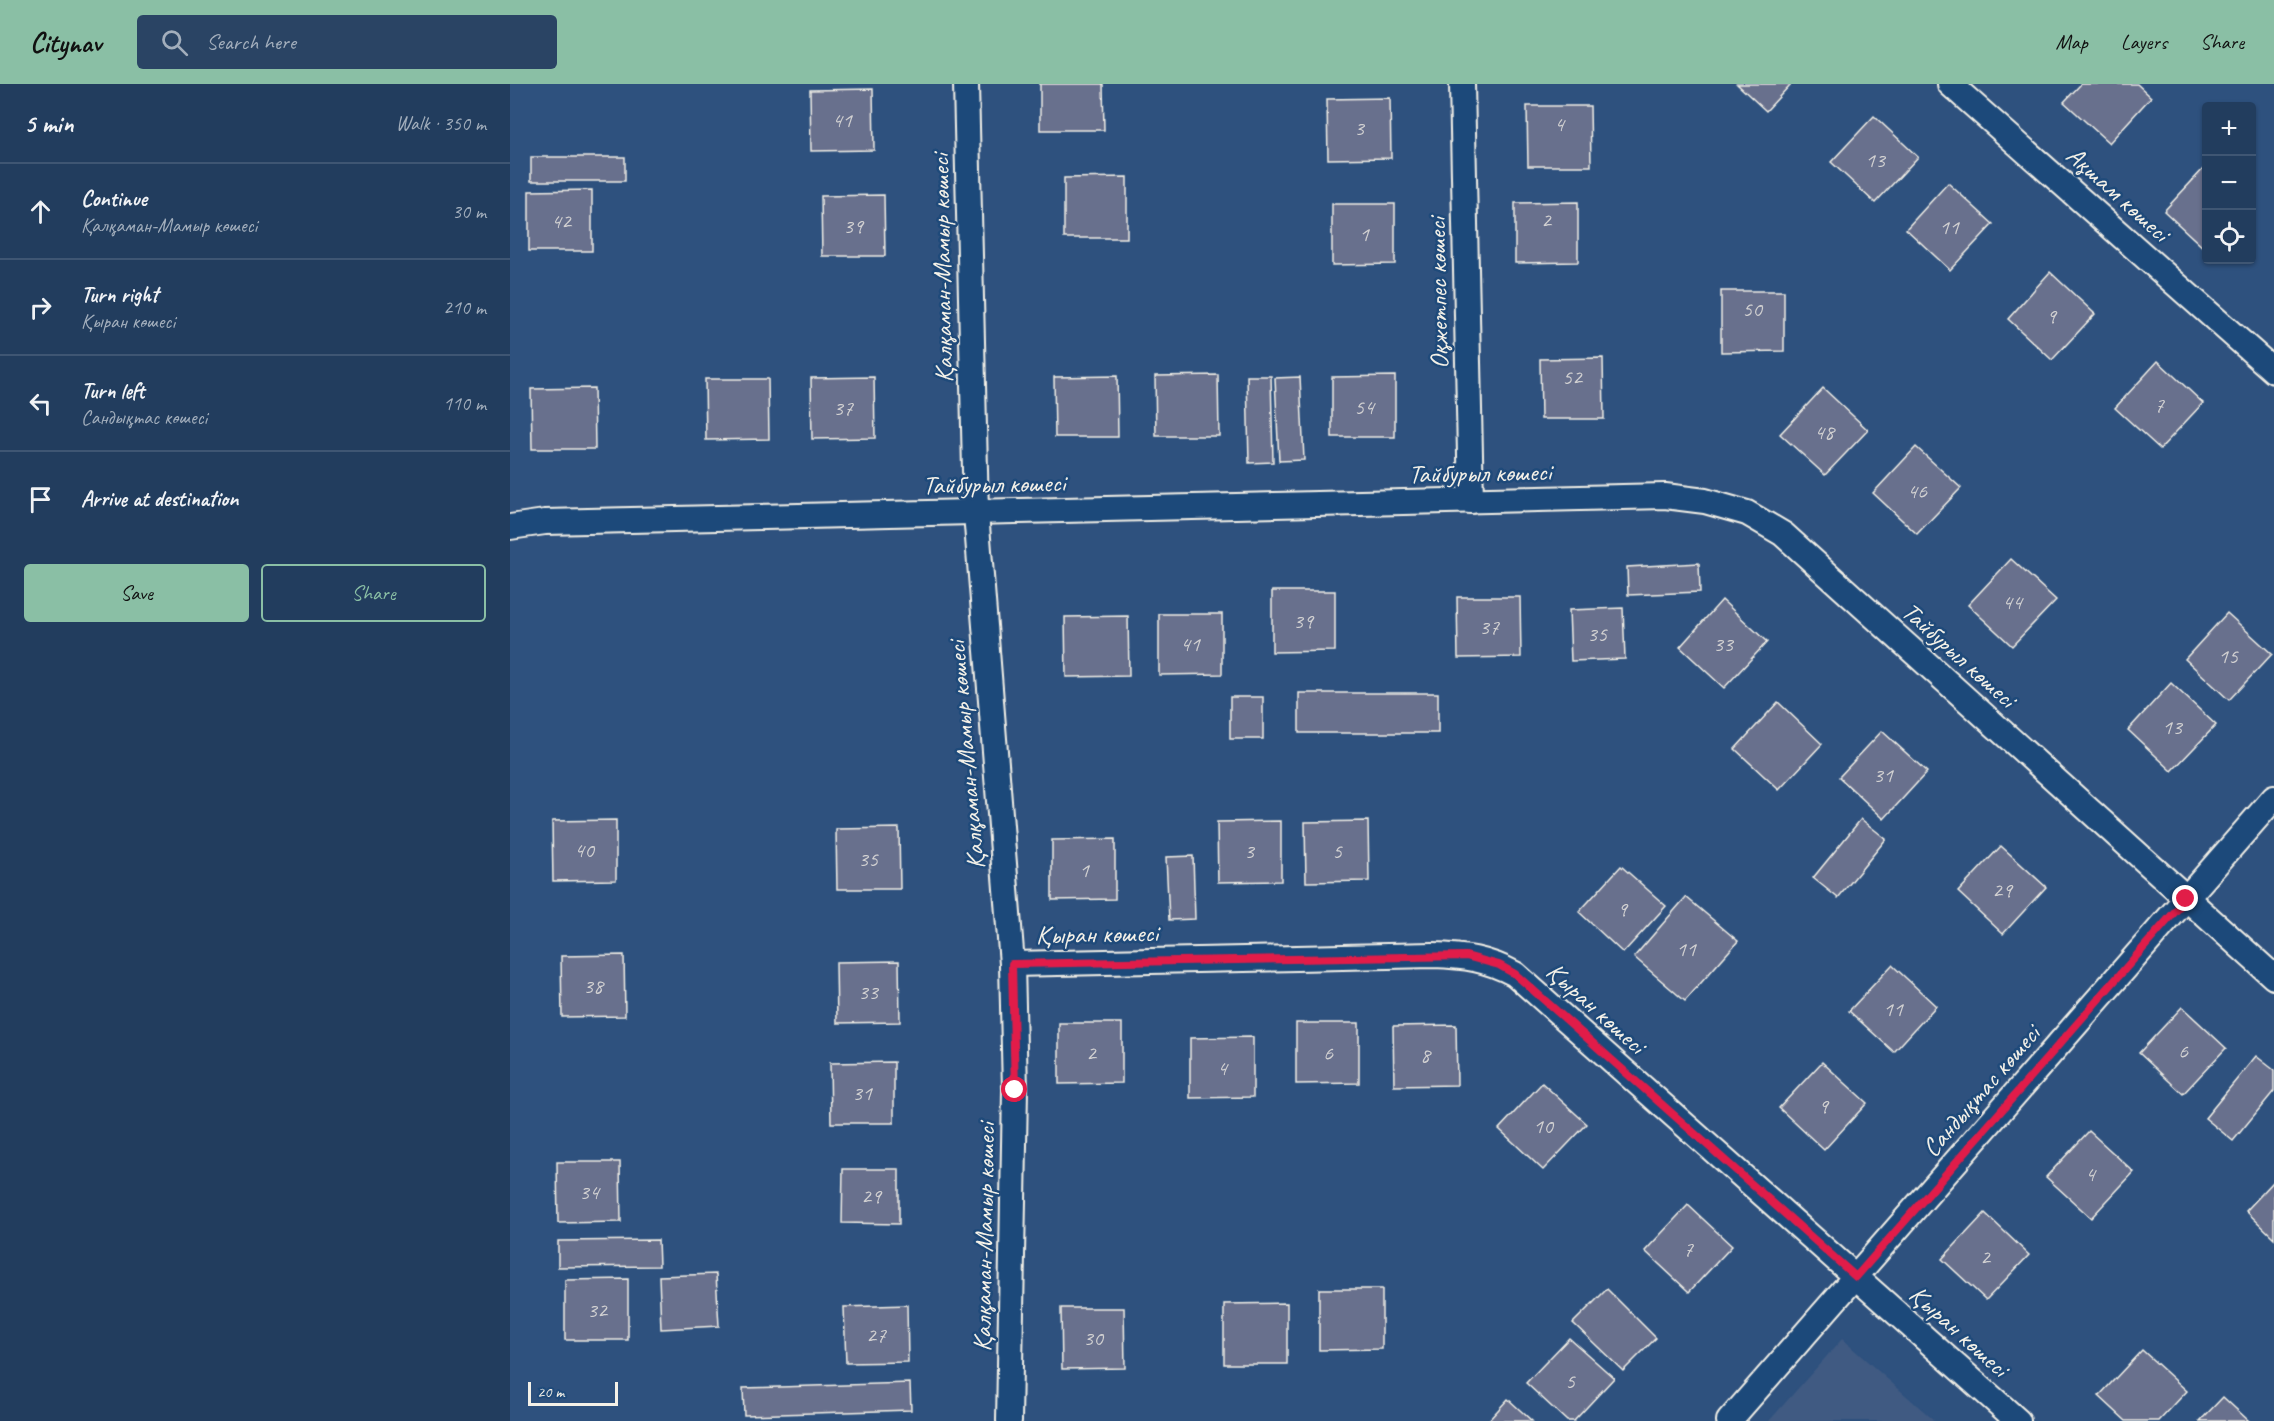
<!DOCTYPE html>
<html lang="en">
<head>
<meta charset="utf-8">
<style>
  body { margin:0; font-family:Caveat,sans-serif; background:#2a4464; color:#f1f3f6 }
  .controls { position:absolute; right:18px; top:18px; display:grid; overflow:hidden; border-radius:6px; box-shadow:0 2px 4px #0004 }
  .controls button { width:54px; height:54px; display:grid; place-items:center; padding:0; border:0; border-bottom:2px solid #3f5673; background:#223d5e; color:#f1f3f6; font:30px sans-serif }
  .scale { position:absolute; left:18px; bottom:15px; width:90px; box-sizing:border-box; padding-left:6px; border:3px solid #f4f1e8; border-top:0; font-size:16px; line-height:21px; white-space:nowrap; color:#f4f1e8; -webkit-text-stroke:4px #1f4a7a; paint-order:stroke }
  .stop { position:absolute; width:18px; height:18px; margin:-14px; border:4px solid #e11d48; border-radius:50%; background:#fff }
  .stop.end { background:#e11d48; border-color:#fff; box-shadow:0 2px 6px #0008 }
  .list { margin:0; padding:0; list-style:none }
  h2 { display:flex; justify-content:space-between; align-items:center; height:78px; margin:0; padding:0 24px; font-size:26px }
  h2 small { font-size:20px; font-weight:400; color:#a2aebc }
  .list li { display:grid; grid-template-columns:39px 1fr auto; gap:18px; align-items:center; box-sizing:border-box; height:96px; padding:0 24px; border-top:2px solid #3f5673 }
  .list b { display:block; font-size:22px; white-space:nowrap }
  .list p { margin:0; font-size:20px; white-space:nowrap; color:#a2aebc }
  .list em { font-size:20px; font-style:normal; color:#a2aebc }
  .actions { display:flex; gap:12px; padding:18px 24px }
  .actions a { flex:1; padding:14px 0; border:2px solid #8abfa5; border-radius:6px; text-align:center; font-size:21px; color:#8abfa5 }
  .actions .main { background:#8abfa5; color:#111 }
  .icon { flex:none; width:33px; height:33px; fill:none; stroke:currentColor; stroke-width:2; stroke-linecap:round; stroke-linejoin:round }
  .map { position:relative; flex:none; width:1764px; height:1337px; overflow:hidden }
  header { display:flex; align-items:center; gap:36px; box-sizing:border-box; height:84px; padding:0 30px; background:#8abfa5; color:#111 }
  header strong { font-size:28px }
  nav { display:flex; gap:33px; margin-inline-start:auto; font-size:21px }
  .search { width:420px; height:54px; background:#2a4464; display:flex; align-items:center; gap:15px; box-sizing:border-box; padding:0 21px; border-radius:6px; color:#a2aebc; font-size:22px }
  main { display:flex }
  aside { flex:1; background:#223d5e }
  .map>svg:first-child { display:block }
  .built { fill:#3f5a82 }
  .building { fill:#686f8d; stroke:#f4f1e8; stroke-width:1.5 }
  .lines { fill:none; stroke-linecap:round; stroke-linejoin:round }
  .street-casing { stroke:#f4f1e8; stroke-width:28 }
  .street { stroke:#1f4a7a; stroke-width:24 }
  .route { stroke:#e11d48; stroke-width:8 }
  .labels { text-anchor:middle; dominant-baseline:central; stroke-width:5; stroke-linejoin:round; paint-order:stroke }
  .number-label { font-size:22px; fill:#d1d0d1 }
  .street-label { font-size:26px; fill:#f4f1e8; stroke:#1f4a7a }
</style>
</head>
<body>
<header>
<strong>Citynav</strong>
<div class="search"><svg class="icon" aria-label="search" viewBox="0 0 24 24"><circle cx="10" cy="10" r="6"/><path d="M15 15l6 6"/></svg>Search here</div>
<nav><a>Map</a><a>Layers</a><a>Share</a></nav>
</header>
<main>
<aside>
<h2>5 min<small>Walk · 350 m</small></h2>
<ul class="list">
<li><svg class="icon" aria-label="ahead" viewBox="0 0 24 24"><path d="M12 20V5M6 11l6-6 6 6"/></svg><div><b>Continue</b><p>Қалқаман-Мамыр көшесі</p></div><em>30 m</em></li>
<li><svg class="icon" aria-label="right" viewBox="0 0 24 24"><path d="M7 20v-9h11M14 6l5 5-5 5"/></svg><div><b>Turn right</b><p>Қыран көшесі</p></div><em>210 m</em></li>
<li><svg class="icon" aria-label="left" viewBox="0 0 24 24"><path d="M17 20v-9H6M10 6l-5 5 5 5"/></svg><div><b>Turn left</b><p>Сандықтас көшесі</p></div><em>110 m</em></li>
<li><svg class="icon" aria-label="arrive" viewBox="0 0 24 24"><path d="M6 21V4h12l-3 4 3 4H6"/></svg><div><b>Arrive at destination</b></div></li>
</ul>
<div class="actions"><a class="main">Save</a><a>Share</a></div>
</aside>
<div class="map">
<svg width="1764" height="1337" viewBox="0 0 1764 1337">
  <rect width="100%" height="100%" fill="#2e517e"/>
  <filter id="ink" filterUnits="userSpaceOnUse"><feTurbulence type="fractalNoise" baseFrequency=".0167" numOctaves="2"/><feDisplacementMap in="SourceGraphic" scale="12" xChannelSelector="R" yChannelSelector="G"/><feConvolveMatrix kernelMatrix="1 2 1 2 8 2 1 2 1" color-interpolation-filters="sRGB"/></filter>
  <g filter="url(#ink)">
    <!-- built -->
    <path class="built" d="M1332 1255 1425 1337H1259Z"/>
    <!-- building -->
    <g class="building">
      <path d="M530 0H593L594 46H530Z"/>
      <path d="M1227 0H1281L1256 27Z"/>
      <path d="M1571 0H1627L1641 13 1599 59 1554 18Z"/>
      <path d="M363 5 364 66 301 67 300 6Z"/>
      <path d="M880 14 881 74 818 75 817 15Z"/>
      <path d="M1017 22H1080L1081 82H1018Z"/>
      <path d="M1364 32 1408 73 1365 119 1321 78Z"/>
      <rect x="21" y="73" width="94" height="24"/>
      <path d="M1696 82V166L1654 127Z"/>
      <path d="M617 93V154H554V94Z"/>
      <path d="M1438 99 1483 140 1440 186 1396 145Z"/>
      <path d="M82 106V167H19V107Z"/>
      <path d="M374 111 375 172H312L311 112Z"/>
      <path d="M1068 118V178L1005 179V119Z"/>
      <path d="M822 120H885V180L822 181Z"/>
      <path d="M1540 188 1585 230 1542 276 1498 235Z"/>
      <path d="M1211 207H1274V267L1211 268Z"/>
      <path d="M1093 274 1094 335H1031L1030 275Z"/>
      <path d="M1648 277 1693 319 1650 365 1605 324Z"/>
      <path d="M708 291 709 352H646L645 292Z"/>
      <path d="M607 292 608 353H545L544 293Z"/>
      <path d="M737 292H761L763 378 739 379Z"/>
      <path d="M885 292V353H822V293Z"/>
      <path d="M364 293 365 354 302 355 301 294Z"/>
      <path d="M790 293 794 376 769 377 765 294Z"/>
      <path d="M195 295H258L259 355 196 356Z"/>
      <path d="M84 304 85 365H22L21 305Z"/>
      <path d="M1313 304 1358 346 1315 391 1270 350Z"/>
      <path d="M1406 363 1451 404 1407 450 1363 409Z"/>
      <path d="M1501 475 1546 516 1502 562 1458 521Z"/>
      <path d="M1189 479 1190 508 1118 511 1117 483Z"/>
      <path d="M762 507H825V567L762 568Z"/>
      <path d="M947 513H1010L1011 573 948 574Z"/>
      <path d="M1212 516 1257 558 1214 604 1170 563Z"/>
      <path d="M1113 524 1115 575 1061 577 1059 526Z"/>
      <path d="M1717 529 1762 570 1719 616 1675 575Z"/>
      <path d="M649 530H712V590L649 591Z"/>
      <path d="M618 532 619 592 556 593 555 533Z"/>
      <path d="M1661 599 1706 641 1662 687 1618 646Z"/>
      <rect x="789" y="609" width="139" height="40"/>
      <rect x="720" y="613" width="33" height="42"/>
      <path d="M1268 618 1312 660 1269 706 1225 665Z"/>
      <path d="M1372 647 1417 688 1374 735 1329 693Z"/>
      <path d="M1351 735 1376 755 1328 814 1303 794Z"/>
      <path d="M106 736V796L43 797 42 737Z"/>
      <path d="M771 737V797L708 798 707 738Z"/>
      <path d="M858 737 859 797 796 798 795 738Z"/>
      <path d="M389 744 390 805H327L326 745Z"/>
      <path d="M605 755V815L542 816V756Z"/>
      <path d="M1491 762 1536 803 1493 850 1448 808Z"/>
      <path d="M683 772 685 835 659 836 656 773Z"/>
      <path d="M1111 782 1156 822 1113 869 1069 828Z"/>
      <path d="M1176 813 1228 857 1175 917 1124 873Z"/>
      <path d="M114 871 115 932 52 933 51 872Z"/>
      <path d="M389 877 390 938 327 939 326 878Z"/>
      <path d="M1382 881 1426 922 1384 968 1339 927Z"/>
      <path d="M1672 923 1716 964 1673 1010 1629 969Z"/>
      <path d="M549 939H612V999L549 1000Z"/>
      <path d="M786 939H849V999L786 1000Z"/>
      <path d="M946 941 947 1001 884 1002 883 942Z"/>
      <path d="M743 953V1013L680 1014V954Z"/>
      <path d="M1746 972 1764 986V1007L1723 1057 1695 1034Z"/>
      <path d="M384 978V1039H321L320 979Z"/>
      <path d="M1312 978 1357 1019 1314 1066 1269 1024Z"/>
      <path d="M1032 999 1077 1040 1033 1086 989 1045Z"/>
      <path d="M1579 1047 1624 1088 1581 1134 1536 1093Z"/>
      <path d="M47 1078H110L111 1138 48 1139Z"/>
      <path d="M333 1085H389V1140L332 1139Z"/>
      <path d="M1764 1097V1154L1736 1127Z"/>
      <path d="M1178 1121 1222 1162 1179 1208 1135 1167Z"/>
      <path d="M1475 1129 1519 1171 1476 1216 1432 1175Z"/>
      <path d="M148 1156 149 1182 48 1183V1157Z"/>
      <path d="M206 1190 209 1242 151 1245 149 1192Z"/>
      <path d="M118 1195V1256H55V1196Z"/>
      <path d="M809 1205H872V1265L809 1266Z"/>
      <path d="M1097 1205 1146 1254 1113 1287 1063 1239Z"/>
      <path d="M777 1219V1280H714V1220Z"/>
      <path d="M397 1221 398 1278 336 1279 334 1223Z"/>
      <path d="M551 1224H614L615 1284 552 1285Z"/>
      <path d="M1059 1254 1104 1294 1064 1337H1057L1016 1299Z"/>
      <path d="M1632 1266 1677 1307 1649 1337H1616L1589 1312Z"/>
      <path d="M400 1299 401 1326 234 1331 233 1304Z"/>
      <path d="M1713 1313 1739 1337H1690Z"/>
      <path d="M998 1315 1022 1337H978Z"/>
    </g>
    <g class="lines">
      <defs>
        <g id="street">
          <path d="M456 0 466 429 502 880 505 1006 499 1337"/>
          <path d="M952 0 961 417"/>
          <path d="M1440 0 1764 287"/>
          <path d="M0 443 35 438 1155 412 1195 417 1237 429 1273 450 1764 893"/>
          <path d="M502 880 923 871C955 872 977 875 1005 890L1508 1337"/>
          <path d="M1219 1337 1764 714"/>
        </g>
      </defs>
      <!-- street casing -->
      <use href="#street" class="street-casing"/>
      <!-- street -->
      <use href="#street" class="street"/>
    </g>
  </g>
  <g class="lines" filter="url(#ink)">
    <!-- route -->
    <path class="route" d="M505 1006 502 880 956 872 989 881 1005 890 1346 1193 1676 815"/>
  </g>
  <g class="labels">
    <!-- number labels -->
    <g class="number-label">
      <text x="332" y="36">41</text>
      <text x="1049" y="40">4</text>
      <text x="849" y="44">3</text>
      <text x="1365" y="76">13</text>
      <text x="1036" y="136">2</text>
      <text x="51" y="137">42</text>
      <text x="343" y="142">39</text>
      <text x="1439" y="143">11</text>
      <text x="854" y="150">1</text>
      <text x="1242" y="225">50</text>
      <text x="1541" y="232">9</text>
      <text x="1062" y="293">52</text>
      <text x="1649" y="321">7</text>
      <text x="854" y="323">54</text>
      <text x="333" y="324">37</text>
      <text x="1314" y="348">48</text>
      <text x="1407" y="407">46</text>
      <text x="1502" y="518">44</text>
      <text x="793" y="537">39</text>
      <text x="979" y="543">37</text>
      <text x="1087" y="550">35</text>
      <text x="680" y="560">41</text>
      <text x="1213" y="560">33</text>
      <text x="1718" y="572">15</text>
      <text x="1662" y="643">13</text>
      <text x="1373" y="691">31</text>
      <text x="74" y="766">40</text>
      <text x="739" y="767">3</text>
      <text x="827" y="767">5</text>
      <text x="358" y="775">35</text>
      <text x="574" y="786">1</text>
      <text x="1492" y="806">29</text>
      <text x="1112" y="825">9</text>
      <text x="1176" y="865">11</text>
      <text x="83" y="902">38</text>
      <text x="358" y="908">33</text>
      <text x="1383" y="925">11</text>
      <text x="1673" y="967">6</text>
      <text x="581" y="969">2</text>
      <text x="818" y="969">6</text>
      <text x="915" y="971">8</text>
      <text x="712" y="984">4</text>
      <text x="352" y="1009">31</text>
      <text x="1313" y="1022">9</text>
      <text x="1033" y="1042">10</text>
      <text x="1580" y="1090">4</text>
      <text x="79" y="1108">34</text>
      <text x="361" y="1112">29</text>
      <text x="1178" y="1165">7</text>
      <text x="1475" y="1173">2</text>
      <text x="87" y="1226">32</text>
      <text x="366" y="1251">27</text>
      <text x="583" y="1254">30</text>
      <text x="1060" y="1297">5</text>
    </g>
    <!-- street labels -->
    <g class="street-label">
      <text transform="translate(1608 110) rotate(42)">Ақшам көшесі</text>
      <text transform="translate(432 184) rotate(-91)">Қалқаман-Мамыр көшесі</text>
      <text transform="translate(928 209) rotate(-91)">Оқжетпес көшесі</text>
      <text transform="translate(970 389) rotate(-1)">Тайбурыл көшесі</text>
      <text transform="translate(484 400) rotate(-1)">Тайбурыл көшесі</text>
      <text transform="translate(1449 571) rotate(42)">Тайбурыл көшесі</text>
      <text transform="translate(456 671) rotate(-95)">Қалқаман-Мамыр көшесі</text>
      <text transform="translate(587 850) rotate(-1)">Қыран көшесі</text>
      <text transform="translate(1086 924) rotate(42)">Қыран көшесі</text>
      <text transform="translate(1471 1007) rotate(-49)">Сандықтас көшесі</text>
      <text transform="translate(474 1153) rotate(-89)">Қалқаман-Мамыр көшесі</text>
      <text transform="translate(1449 1247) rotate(42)">Қыран көшесі</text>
    </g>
  </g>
</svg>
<div class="controls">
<button>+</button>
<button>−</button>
<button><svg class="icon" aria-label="locate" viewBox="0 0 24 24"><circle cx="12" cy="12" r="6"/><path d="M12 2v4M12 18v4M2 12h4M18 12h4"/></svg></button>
</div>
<div class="scale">20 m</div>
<div class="stop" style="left:505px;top:1006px"></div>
<div class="stop end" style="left:1676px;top:815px"></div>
</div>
</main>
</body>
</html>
